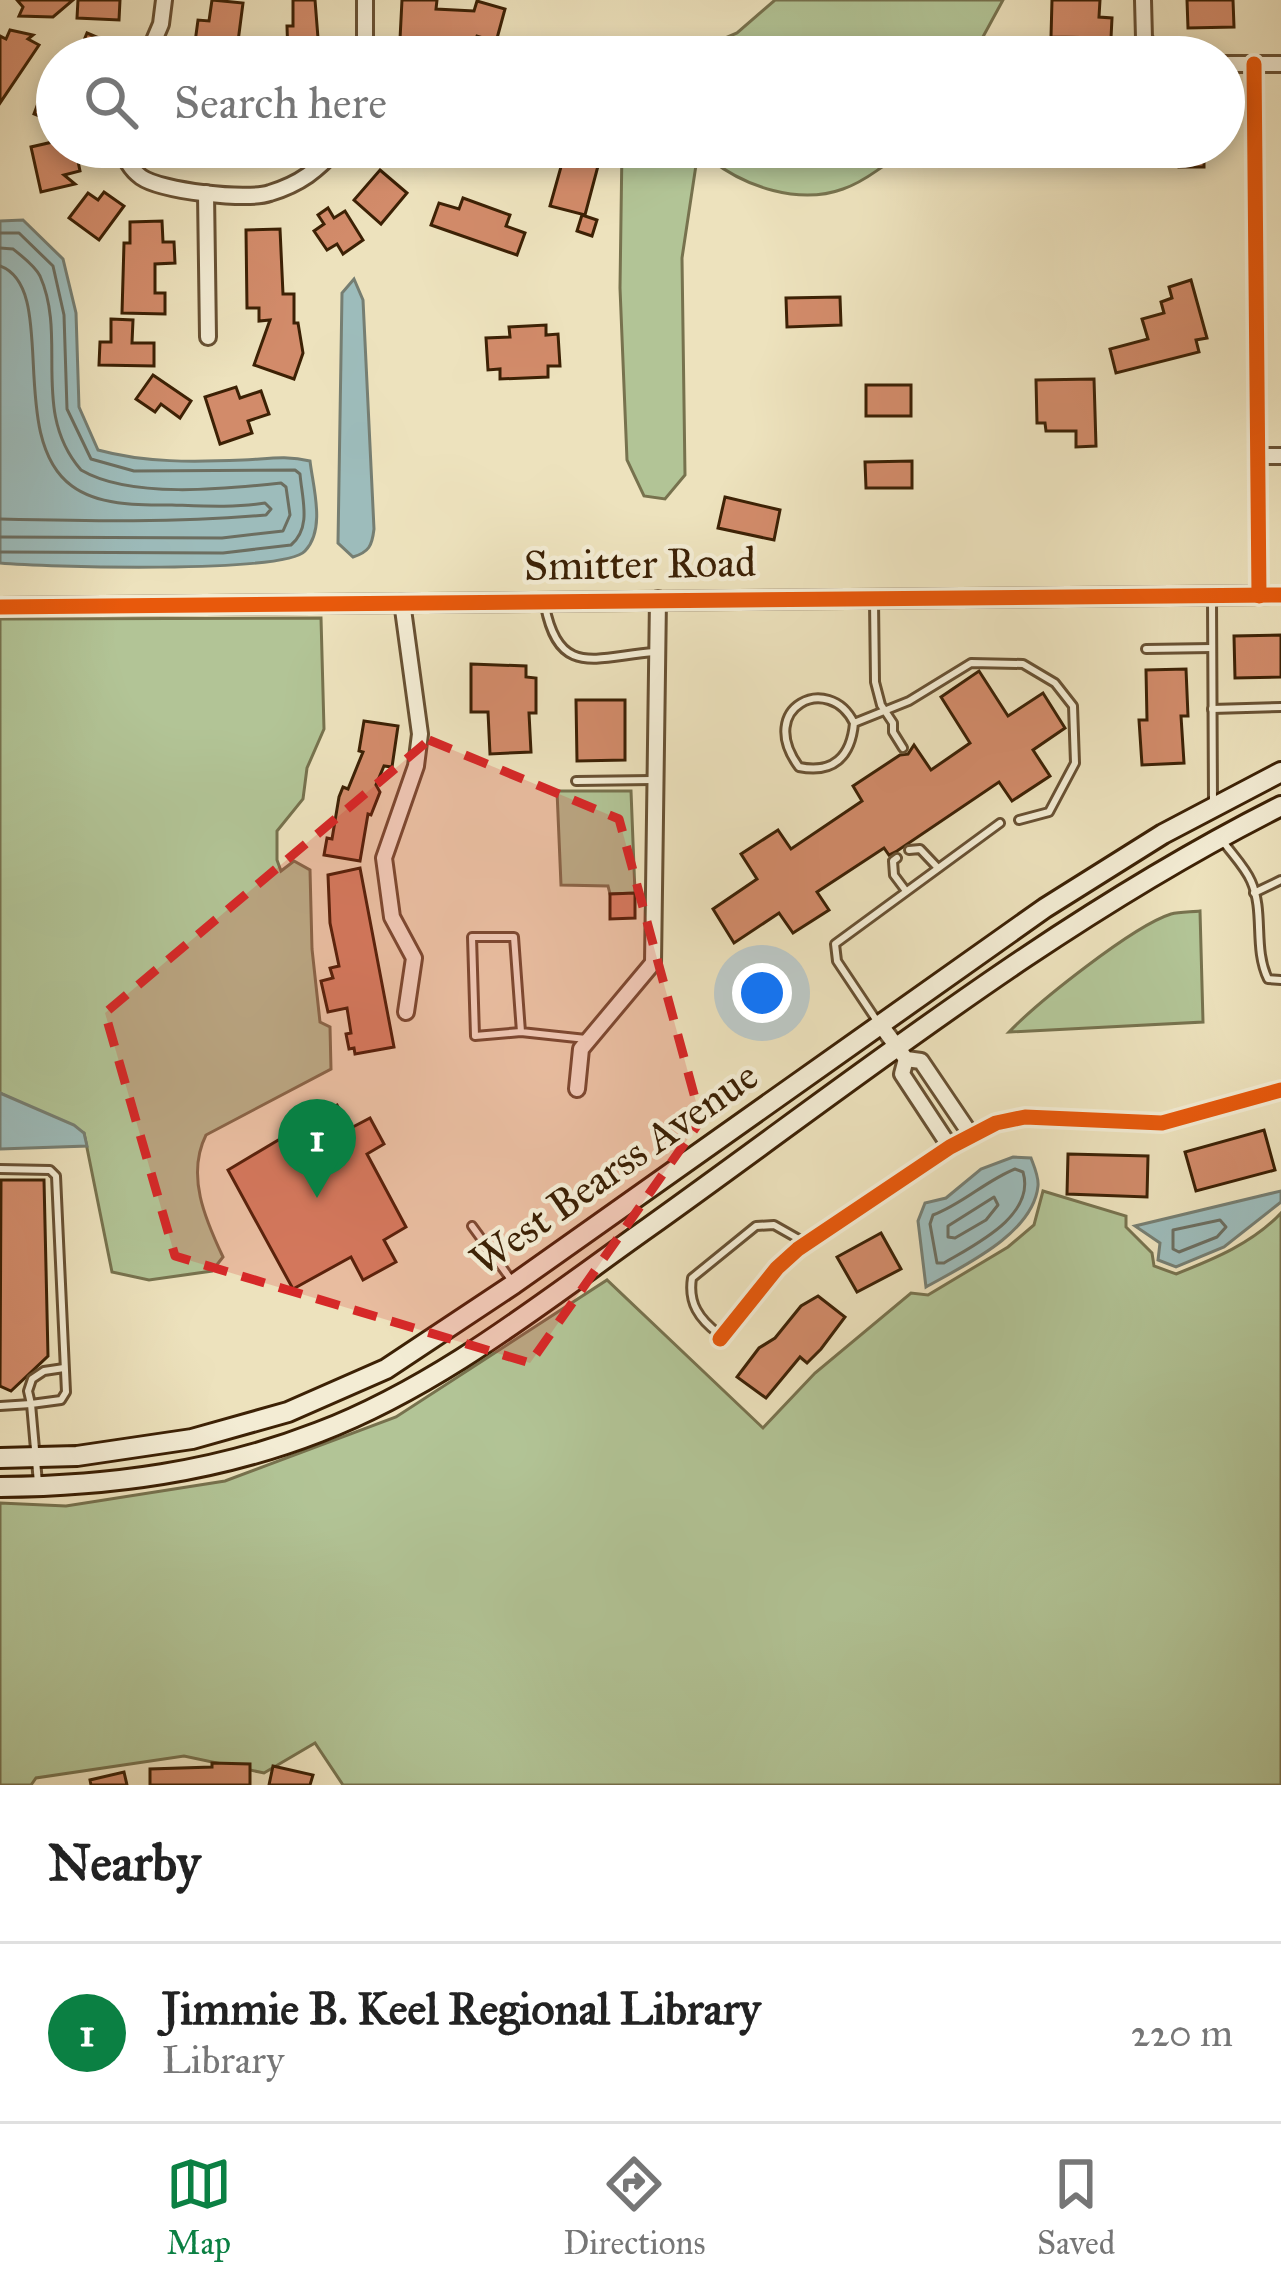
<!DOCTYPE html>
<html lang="en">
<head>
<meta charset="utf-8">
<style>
  body { margin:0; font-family:"IM FELL Great Primer",serif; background:#f6f6f6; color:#222 }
  .you { position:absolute; left:762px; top:993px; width:42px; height:42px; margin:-30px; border:9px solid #fff; border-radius:50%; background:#1a73e8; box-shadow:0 0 0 18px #1a73e833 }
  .badge { display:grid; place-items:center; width:78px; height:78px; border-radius:50%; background:#0b8043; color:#fff; font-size:39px; font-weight:700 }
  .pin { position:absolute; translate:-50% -99px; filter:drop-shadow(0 3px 6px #0008) }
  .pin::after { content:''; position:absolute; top:63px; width:42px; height:36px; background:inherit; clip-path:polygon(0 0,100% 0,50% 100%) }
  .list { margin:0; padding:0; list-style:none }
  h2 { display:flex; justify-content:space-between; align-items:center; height:156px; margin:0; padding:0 48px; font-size:51px }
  h2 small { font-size:39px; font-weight:400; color:#767676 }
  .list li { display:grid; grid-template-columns:78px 1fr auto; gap:36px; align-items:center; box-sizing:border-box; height:180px; padding:0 48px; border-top:3px solid #e0e0e0 }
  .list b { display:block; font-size:45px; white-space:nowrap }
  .list p { margin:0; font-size:39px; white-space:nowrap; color:#767676 }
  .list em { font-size:39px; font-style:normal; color:#767676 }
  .icon { flex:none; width:66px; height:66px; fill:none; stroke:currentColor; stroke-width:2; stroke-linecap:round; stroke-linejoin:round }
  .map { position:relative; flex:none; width:1281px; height:1785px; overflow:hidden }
  .search { position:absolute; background:#fff; box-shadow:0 6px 18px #0003; left:36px; right:36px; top:36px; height:132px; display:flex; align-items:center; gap:30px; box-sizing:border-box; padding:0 42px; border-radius:66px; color:#767676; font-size:45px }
  .sheet { height:336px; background:#fff }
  nav { display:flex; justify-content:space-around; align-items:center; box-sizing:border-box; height:168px; border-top:3px solid #e0e0e0; background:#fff; font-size:33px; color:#767676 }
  nav a { display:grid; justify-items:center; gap:6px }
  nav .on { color:#0b8043 }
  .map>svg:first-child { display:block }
  .green { fill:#b2c496; stroke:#77724e; stroke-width:3 }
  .water { fill:#9dbcbb; stroke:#767e72; stroke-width:3 }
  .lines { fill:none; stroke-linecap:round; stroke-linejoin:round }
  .shore { stroke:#6c6e60; stroke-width:3 }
  .building { fill:#d28b6a; stroke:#3c2105; stroke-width:3 }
  .service-casing { stroke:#685133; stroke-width:12 }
  .minor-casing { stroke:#685133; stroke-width:20 }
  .tertiary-casing { stroke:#685133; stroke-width:22 }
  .secondary-casing { stroke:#3c2105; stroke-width:24 }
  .service { stroke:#f3ecd4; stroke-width:6 }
  .minor { stroke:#f3ecd4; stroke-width:14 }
  .tertiary { stroke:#f3ecd4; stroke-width:16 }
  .secondary { stroke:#f3ecd4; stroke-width:18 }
  .cycleway-casing { stroke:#f3ecd4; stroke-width:22 }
  .cycleway { stroke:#e8590c; stroke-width:15 }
  .marked { fill:#d62828; fill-opacity:0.2; stroke:#d62828; stroke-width:9; stroke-dasharray:24 15; stroke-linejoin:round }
  .labels { text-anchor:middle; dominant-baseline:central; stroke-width:9; stroke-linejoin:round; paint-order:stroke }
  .street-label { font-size:42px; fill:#3c2105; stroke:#f3ecd4 }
</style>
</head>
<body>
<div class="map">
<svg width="1281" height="1785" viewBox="0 0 1281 1785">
  <rect width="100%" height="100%" fill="#ede2bd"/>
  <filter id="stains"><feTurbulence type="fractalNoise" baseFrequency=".00167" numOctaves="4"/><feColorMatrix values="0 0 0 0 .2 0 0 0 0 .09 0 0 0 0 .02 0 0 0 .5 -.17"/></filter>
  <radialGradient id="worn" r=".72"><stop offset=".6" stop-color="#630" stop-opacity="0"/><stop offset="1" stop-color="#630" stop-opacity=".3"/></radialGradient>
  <!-- green -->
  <g class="green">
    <path d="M775 0H1003L972 57H681L737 33Z"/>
    <path d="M622 147H907C889 162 866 181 843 189 799 205 745 187 710 159L696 165 682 258 685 475 665 499 644 496 627 460 620 288Z"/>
    <path d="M321 618 324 729 307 768 303 799 277 831V860L281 871 294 861 310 870 312 949 320 1022 330 1027 331 1069 206 1135C186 1175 205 1219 223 1257L212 1271 149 1280 112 1272 84 1133 0 1093V619Z"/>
    <path d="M557 791H631L635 893 610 894 608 886 561 885Z"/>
    <path d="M1200 911 1203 1022 1009 1032C1038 1002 1133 926 1171 914 1179 912 1191 912 1200 911Z"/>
    <path d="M1043 1191 1126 1216V1227L1152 1253 1154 1266 1176 1274C1214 1259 1253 1243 1281 1213V1785H343L315 1743 264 1773 184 1756 36 1778 31 1785H0V1503L66 1506 225 1481 396 1417 607 1280 763 1428 815 1373 911 1293 928 1295 1008 1247 1034 1225Z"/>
  </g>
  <!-- water -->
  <g class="water">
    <path d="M23 220 63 259 76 313 79 407 98 450C145 463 194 462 243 460 267 459 286 455 310 461 313 487 326 529 305 551 284 574 41 567 0 563V221Z"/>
    <path d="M354 279 363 300 374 529C372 546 369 552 353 557L338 543 342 293Z"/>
    <path d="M0 1093 74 1125 84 1133 87 1146 0 1149Z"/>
    <path d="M1013 1157 1031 1158C1034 1166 1039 1177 1038 1186 1033 1234 963 1266 926 1287L918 1221 925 1203 946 1198 981 1169Z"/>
    <path d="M1281 1191V1202L1224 1247 1176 1267 1158 1260 1160 1243 1135 1226Z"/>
  </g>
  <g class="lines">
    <!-- shore -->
    <g class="shore">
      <path d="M0 233H19L53 266 64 315 67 409 91 459 134 471 295 470 300 474C302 499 312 527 291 545L223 553 0 552"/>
      <path d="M0 248 13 249C22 256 35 266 40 276 68 339 30 411 81 470 130 499 225 489 281 483L286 487 290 515 283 531 222 538 0 537"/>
      <path d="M0 266C60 288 5 437 72 486 99 506 140 505 172 505 202 506 235 508 265 503L271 509 266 515C178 523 89 521 0 519"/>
      <path d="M1015 1169 1023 1172C1036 1216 974 1245 944 1263H937L930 1224 933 1215C963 1204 985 1181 1015 1169Z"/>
      <path d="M994 1197 998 1205 986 1220 955 1238 948 1237V1226Z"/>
      <path d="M1220 1220 1226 1227 1217 1237 1179 1252 1173 1249V1230Z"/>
    </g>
  </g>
  <!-- building -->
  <g class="building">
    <path d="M17 0H73L53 17 19 16 23 7Z"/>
    <path d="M78 0H120L119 20 77 18Z"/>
    <path d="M212 0 243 3 236 57H193L198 20 209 21Z"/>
    <path d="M293 0H315L318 38H328V51L317 49 318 57H288L287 26H293Z"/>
    <path d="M402 0H437L436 9 474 11 477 1 505 9 496 42 477 36 473 47 456 42 400 39Z"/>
    <path d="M1052 0H1100L1099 17 1112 18 1111 38 1051 37Z"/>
    <path d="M1187 0H1233L1234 27 1188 28Z"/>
    <path d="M10 30 33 35 28 39 39 45 0 103V36L6 39Z"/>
    <path d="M87 33 118 46 114 57H77Z"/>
    <path d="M45 85 57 90V123L34 114Z"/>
    <path d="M57 141V147H75L80 171 64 175 75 184 41 192 31 147Z"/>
    <path d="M162 147H229L228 161 161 155Z"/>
    <path d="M401 147H441L432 164Z"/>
    <rect x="1179" y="147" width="25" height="20"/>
    <path d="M564 156 598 166 585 215 550 206Z"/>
    <path d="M380 170 407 193 381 224 354 200Z"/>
    <path d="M104 192 124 206 99 240 69 218 88 193 98 200Z"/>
    <path d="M463 198 510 215 506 226 525 233 517 255 431 225 439 203 459 209Z"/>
    <path d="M328 208 334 218 345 211 363 240 343 254 337 244 327 250 314 231 324 224 318 215Z"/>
    <path d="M582 215 597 220 592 236 577 231Z"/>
    <path d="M162 221 163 242H174L175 263 155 264V293H165V314L122 313 124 243H130V222Z"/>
    <path d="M280 229 283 294H294V323H298L303 353 294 379 254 365 270 320 259 321V308H247L246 230Z"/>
    <path d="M1191 280 1207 338 1196 340 1199 352 1116 373 1110 349 1148 339 1142 319 1164 313 1161 302 1172 298 1169 287Z"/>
    <path d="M840 297 841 325 787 327 786 298Z"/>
    <path d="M111 319 133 320 132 343H154V366L99 365 100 342H111Z"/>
    <path d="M546 325V335L558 334 560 366H548V377L500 379V369L488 370 486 338 510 337 509 327Z"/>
    <path d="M153 375 191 401 180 418 161 404 155 412 136 399Z"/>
    <path d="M1094 379 1096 446 1076 447V431H1046L1045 423H1037L1036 380Z"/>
    <rect x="866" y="385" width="45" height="31"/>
    <path d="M236 387 240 398 261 391 269 414 248 421 252 433 220 444 205 397Z"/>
    <path d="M912 461V488H866L865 462Z"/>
    <path d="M725 497 780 510 774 540 718 528Z"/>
    <path d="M1281 635V677L1235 678 1234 636Z"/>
    <path d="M471 664 526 666V677L536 678V713H529L531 752 490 754 488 712H471Z"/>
    <path d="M1186 669 1188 716H1181L1184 763 1142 765 1139 720H1147L1146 670Z"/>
    <path d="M979 671 1008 716 1043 693 1065 728 1033 750 1050 776 1012 801 999 782 897 851 889 855 884 848 817 892 829 910 793 933 779 913 734 943 713 909 757 879 741 854 778 830 791 849 862 801 853 786 900 755 908 754 914 745 931 770 970 743 941 697Z"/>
    <path d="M576 700H625V760L577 761Z"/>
    <path d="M364 721 398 726 392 767 384 766 376 785 380 792 371 815 368 814 360 861 324 855 327 838 332 839 339 797 343 787 348 789 363 752 359 751Z"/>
    <path d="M360 868 394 1047 355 1054 354 1048 349 1049 346 1034 351 1033 347 1008 328 1012 321 981 333 978 330 968 339 966 330 923 328 875Z"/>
    <path d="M635 893V918L610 919V894Z"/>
    <path d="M337 1105 349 1129 370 1118 384 1144 367 1154 406 1227 384 1240 396 1262 363 1280 351 1257 293 1289 228 1170Z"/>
    <path d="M1264 1130 1275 1170 1196 1191 1185 1152Z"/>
    <path d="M1068 1154 1148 1156 1147 1197 1067 1194Z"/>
    <path d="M1 1180H44L48 1356 11 1391 0 1386Z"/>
    <path d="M881 1233 901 1269 857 1292 837 1257Z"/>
    <path d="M818 1296 845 1317 821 1349 807 1363 800 1357 766 1398 737 1377 759 1348 775 1338 801 1306Z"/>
    <path d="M212 1763 250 1764V1785H150V1769L212 1767Z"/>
    <path d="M273 1766 313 1775 310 1785H269Z"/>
    <path d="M124 1772 127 1785H91L90 1780Z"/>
  </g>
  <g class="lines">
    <defs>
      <g id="service">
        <path d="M1212 600 1213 803"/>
        <path d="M874 601 875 682 881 705 893 723V732L903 748"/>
        <path d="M545 606C559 678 595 657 654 652"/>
        <path d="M1146 649 1212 648"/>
        <path d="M1212 709 1281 707"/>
        <path d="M854 723C851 757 833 774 799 767 755 707 829 672 854 723L909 701 971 663 1023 664 1055 683 1073 706 1075 763 1049 812 1019 820"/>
        <path d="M576 781 652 780"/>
        <path d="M1222 840C1231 853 1245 867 1251 881 1265 912 1253 948 1268 979L1281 980"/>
        <path d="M909 850 920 849 938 868"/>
        <path d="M897 858 893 861 894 875 906 891"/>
        <path d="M1254 893 1281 880"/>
        <path d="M877 1021 837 961 835 944 1000 823"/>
        <path d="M521 1032 475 1036 472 937H514L521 1032 586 1039"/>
        <path d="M0 1169 50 1170 56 1176 66 1392 61 1400 31 1404 38 1483"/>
        <path d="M472 1226 512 1281"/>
        <path d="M719 1334C699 1319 688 1303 692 1278L756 1226 774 1225 804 1242"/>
        <path d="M0 1406 31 1404 28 1391 32 1379 44 1371 64 1368"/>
      </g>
      <g id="minor">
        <path d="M1143 0 1144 38 1156 57"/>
        <path d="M147 57 161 24 164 0"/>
        <path d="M365 57V0"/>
        <path d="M1224 64H1281"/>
        <path d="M1254 64 1259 596"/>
        <path d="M121 147C126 160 130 169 141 177 161 191 247 201 270 193 300 184 318 170 338 147"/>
        <path d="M499 147 505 158"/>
        <path d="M206 193 208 337"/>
        <path d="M1258 456H1281"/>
        <path d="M402 602 420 734 416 766 384 858 392 917 414 958 406 1012"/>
        <path d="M880 1024 906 1059 921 1061 971 1135"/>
        <path d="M906 1059 902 1074 950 1147"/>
        <path d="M577 1089 581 1049 653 963 658 599"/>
        <path d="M720 1339 777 1268 798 1249 950 1147 996 1123 1025 1117 1162 1123 1281 1090"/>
      </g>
      <path id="tertiary" d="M0 607 1281 595"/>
      <g id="secondary">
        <path d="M0 1458 77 1456 192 1439 288 1412 386 1369 514 1284 1045 908 1163 834 1281 772"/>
        <path d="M0 1487C110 1486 216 1472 319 1432 441 1385 543 1302 649 1227 855 1080 1054 920 1281 806"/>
      </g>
    </defs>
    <!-- service casing -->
    <use href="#service" class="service-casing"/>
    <!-- minor casing -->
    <use href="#minor" class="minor-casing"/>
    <!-- tertiary casing -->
    <use href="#tertiary" class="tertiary-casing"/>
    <!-- secondary casing -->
    <use href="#secondary" class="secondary-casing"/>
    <!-- service -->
    <use href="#service" class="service"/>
    <!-- minor -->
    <use href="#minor" class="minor"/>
    <!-- tertiary -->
    <use href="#tertiary" class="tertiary"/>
    <!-- secondary -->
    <use href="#secondary" class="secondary"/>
    <defs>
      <g id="cycleway">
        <path d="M1254 64 1259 596"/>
        <path d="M0 607 1281 595"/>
        <path d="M720 1339 777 1268 798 1249 950 1147 996 1123 1025 1117 1162 1123 1281 1090"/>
      </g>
    </defs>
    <!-- cycleway casing -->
    <use href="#cycleway" class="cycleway-casing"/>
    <!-- cycleway -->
    <use href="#cycleway" class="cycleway"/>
  </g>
  <!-- marked area -->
  <path class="marked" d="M429 740 619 819 701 1120 530 1363 175 1256 105 1013Z"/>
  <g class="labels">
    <!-- street labels -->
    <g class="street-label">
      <text transform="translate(640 564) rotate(-1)">Smitter Road</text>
      <text transform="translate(614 1168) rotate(-35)">West Bearss Avenue</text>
    </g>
  </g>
  <rect width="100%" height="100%" filter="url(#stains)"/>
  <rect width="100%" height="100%" fill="url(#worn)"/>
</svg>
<div class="you"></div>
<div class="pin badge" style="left:317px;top:1198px">1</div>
<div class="search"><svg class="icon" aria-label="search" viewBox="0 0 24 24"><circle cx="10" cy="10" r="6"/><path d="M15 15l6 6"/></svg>Search here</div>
</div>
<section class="sheet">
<h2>Nearby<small></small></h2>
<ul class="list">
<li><span class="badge">1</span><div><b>Jimmie B. Keel Regional Library</b><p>Library</p></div><em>220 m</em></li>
</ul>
</section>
<nav>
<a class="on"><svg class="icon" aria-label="map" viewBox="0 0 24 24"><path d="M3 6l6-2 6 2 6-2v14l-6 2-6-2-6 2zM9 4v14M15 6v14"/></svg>Map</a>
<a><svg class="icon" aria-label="directions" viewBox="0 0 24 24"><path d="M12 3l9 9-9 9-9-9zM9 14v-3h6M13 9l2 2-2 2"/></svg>Directions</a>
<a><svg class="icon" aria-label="saved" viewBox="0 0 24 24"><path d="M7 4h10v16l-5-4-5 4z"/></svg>Saved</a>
</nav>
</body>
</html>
